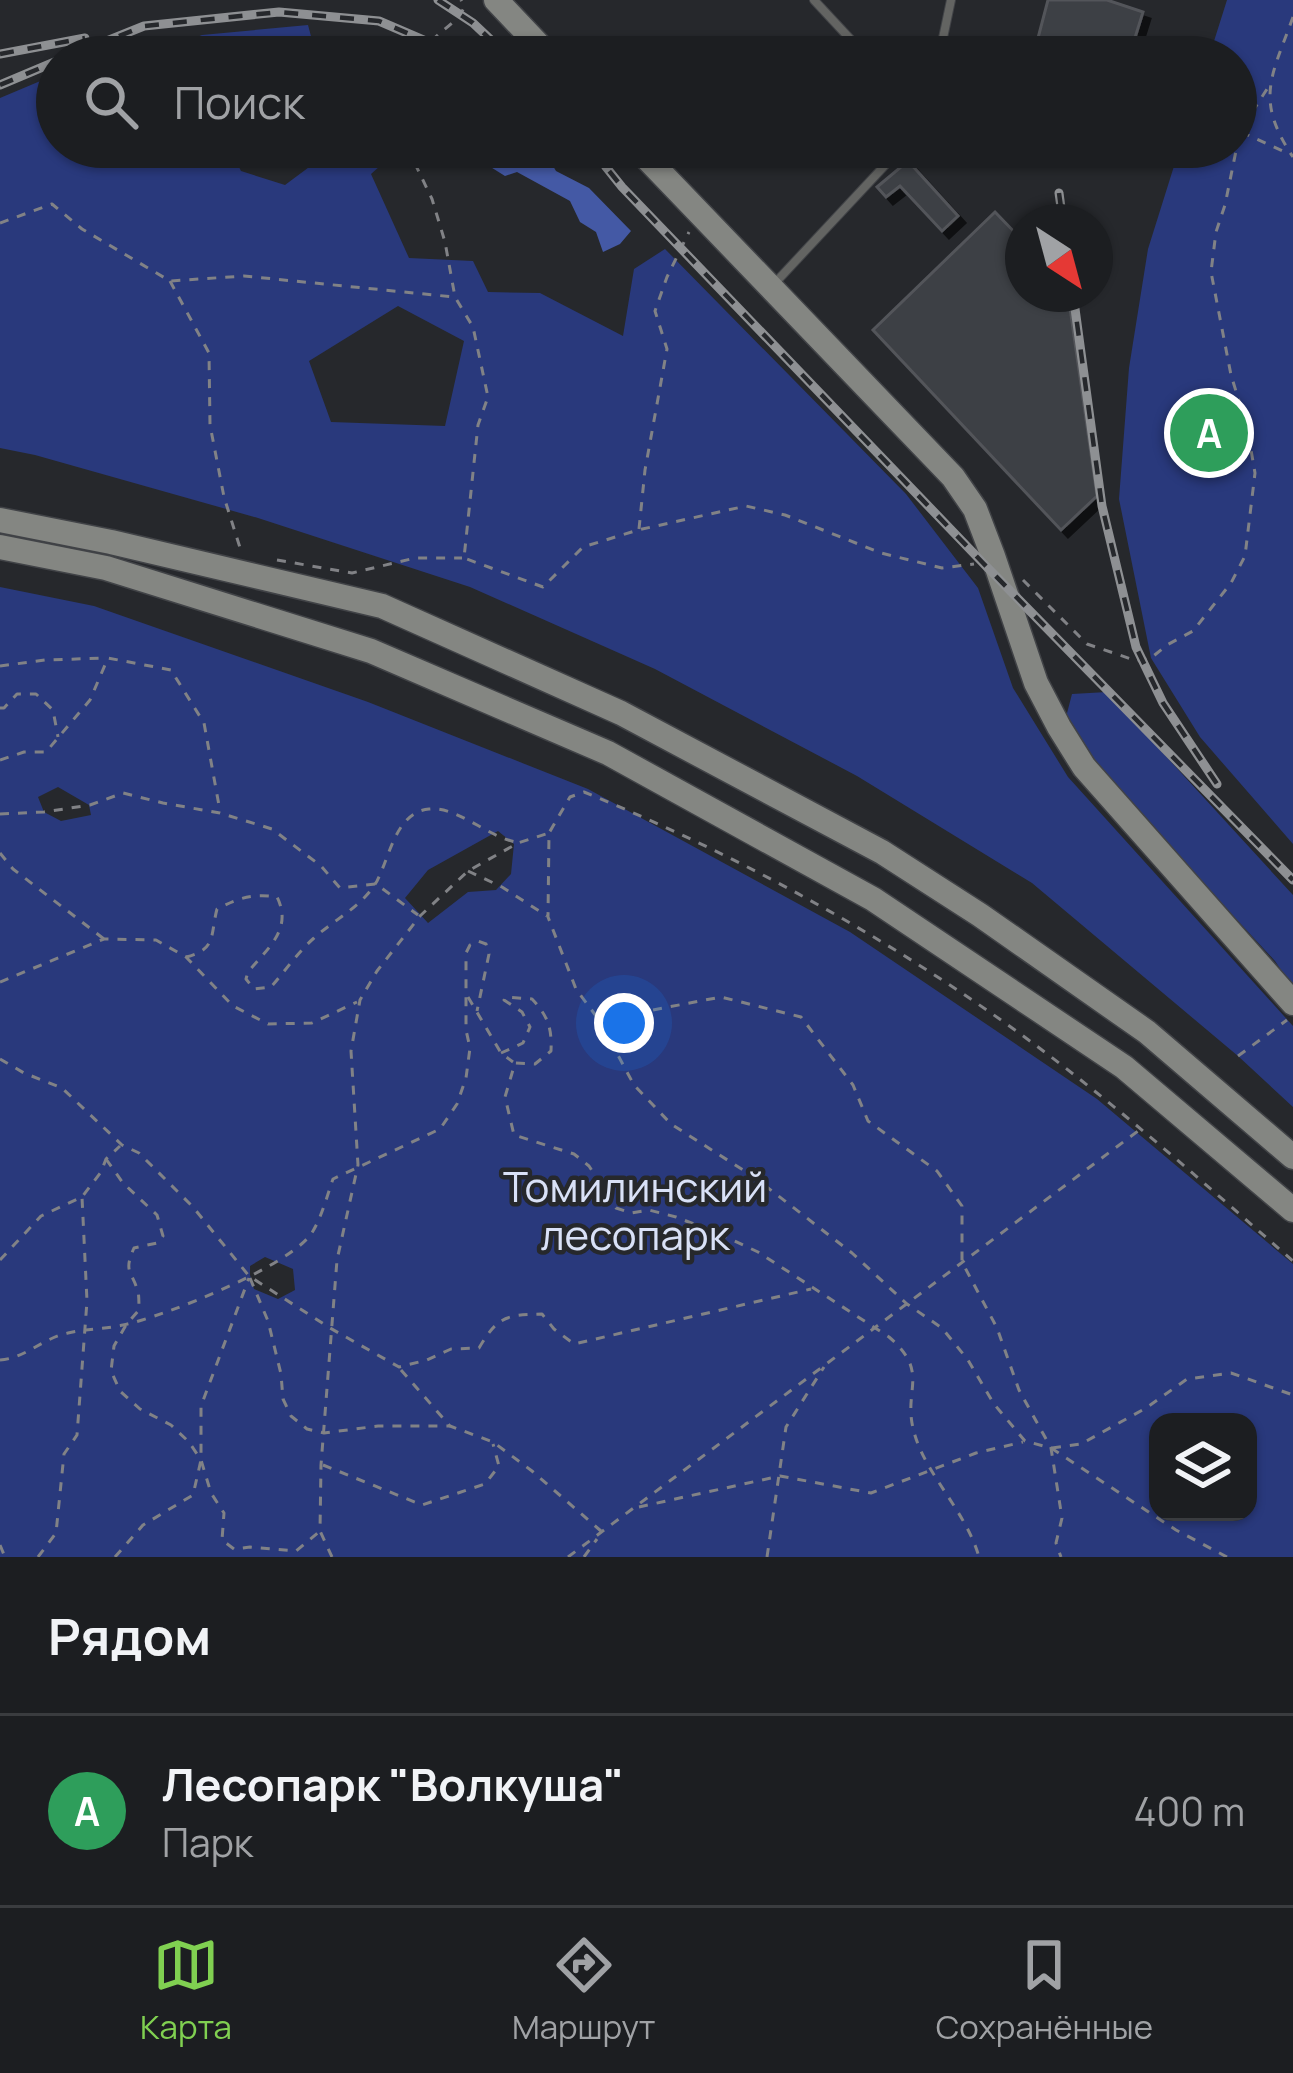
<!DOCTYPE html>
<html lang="ru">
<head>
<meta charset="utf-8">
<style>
  body { margin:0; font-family:Manrope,sans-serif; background:#25272a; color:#f1f3f6 }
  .controls { position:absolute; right:36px; bottom:36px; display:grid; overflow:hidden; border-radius:24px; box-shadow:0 3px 9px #0004 }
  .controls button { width:108px; height:108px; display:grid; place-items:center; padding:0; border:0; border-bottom:3px solid #3a3c3f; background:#1c1e21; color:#f1f3f6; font:60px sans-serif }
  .compass { position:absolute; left:1005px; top:204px; width:108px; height:108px; border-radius:50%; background:#1c1e21; box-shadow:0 3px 9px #0004; rotate:144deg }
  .you { position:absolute; left:624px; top:1023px; width:42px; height:42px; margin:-30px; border:9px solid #fff; border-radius:50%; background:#1a73e8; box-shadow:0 0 0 18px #1a73e833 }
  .badge { display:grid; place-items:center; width:78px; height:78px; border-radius:50%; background:#80d051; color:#fff; font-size:39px; font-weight:700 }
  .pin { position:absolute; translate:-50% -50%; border:6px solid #fff; box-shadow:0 3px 12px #0006 }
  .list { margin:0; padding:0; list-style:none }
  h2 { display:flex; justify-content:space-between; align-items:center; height:156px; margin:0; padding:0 48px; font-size:51px }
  h2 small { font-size:39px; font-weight:400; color:#a0a2a5 }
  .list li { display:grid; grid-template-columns:78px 1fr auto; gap:36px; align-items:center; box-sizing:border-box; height:192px; padding:0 48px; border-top:3px solid #3a3c3f }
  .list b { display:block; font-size:45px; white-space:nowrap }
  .list p { margin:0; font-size:39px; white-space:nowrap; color:#a0a2a5 }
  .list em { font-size:39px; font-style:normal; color:#a0a2a5 }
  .icon { flex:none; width:66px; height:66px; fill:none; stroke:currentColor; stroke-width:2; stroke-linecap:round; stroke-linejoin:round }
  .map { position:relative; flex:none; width:1293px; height:1557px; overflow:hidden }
  .search { position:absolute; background:#1c1e21; box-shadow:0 3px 9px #0004; left:36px; right:36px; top:36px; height:132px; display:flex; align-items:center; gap:30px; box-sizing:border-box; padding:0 42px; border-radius:66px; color:#a0a2a5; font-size:45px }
  .sheet { height:348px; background:#1c1e21 }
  nav { display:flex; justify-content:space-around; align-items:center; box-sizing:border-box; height:168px; border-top:3px solid #3a3c3f; background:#1c1e21; font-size:33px; color:#a0a2a5 }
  nav a { display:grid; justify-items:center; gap:6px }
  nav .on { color:#80d051 }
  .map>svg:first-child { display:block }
  .green { fill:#29397c; fill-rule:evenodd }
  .water { fill:#4459a5 }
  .building { fill:#3d3f44; stroke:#53555a; stroke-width:3; filter:url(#shadow) }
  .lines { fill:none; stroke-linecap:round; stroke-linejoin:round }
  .service-casing { stroke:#414347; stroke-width:10 }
  .secondary-casing { stroke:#414347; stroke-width:27 }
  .path { stroke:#818286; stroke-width:3; stroke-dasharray:9 9; stroke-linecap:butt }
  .service { stroke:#636462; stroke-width:8 }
  .secondary { stroke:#848682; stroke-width:24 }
  .rail-casing { stroke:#8e9093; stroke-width:9 }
  .rail { stroke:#26282c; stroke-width:4.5; stroke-dasharray:14; stroke-linecap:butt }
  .labels { text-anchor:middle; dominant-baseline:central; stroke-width:9; stroke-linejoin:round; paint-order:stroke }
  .park-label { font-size:42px; fill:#d9e1f7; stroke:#26282c }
</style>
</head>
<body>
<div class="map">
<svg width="1293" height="1557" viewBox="0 0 1293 1557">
  <defs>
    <filter id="shadow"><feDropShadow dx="7" dy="7" stdDeviation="0" flood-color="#0009"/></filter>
  </defs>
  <rect width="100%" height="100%" fill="#26282c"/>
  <!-- green -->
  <g class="green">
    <path d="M1227 0H1293V844L1200 737 1151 658 1119 499 1129 368 1148 249 1180 147H1236V57H1209Z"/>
    <path d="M308 25 316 55 310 57H145L202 35Z"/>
    <path d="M57 74V147H229L241 171 285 185 336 147H397L398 150 371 174 409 258 473 261 488 292 540 293 623 336 634 269 665 249 906 494 978 588 1013 688 1068 777 1293 1026V1107L1238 1056 1032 883 857 776 655 669 470 587 258 518 35 455 0 448V98ZM398 306 464 341 445 426 331 422 309 361Z"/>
    <path d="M0 587 94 606 368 702 588 789 850 932 1097 1099 1293 1264V1557H0ZM58 787 89 805 91 815 61 821 44 812 38 797ZM498 831 514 844 511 874 496 890 468 892 428 923 405 898 428 870ZM265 1257 293 1269 295 1290 278 1299 254 1289 250 1275V1266ZM1158 1422H1248V1512H1158Z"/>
    <path d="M1107 692 1293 895V988L1275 961 1089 760 1066 717 1072 694Z"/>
  </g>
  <!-- water -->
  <path class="water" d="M449 147H542L556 171 589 188 631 231 620 244 603 252 596 232 580 222 570 201 517 172 505 176 473 156Z"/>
  <!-- building -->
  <g class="building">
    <path d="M1048 0H1107L1143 12 1129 57H1033Z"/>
    <path d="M908 161 958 216 942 231 900 186 886 197 877 187Z"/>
    <path d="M995 212 1023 241V294H1068L1097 496 1061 530 873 330Z"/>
  </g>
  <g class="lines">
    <defs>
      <g id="service">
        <path d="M814 0 867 57"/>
        <path d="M939 57 951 0"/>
        <path d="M775 283 902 147"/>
      </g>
      <g id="secondary">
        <path d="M496 0 550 57"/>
        <path d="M636 147 953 477 975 509 993 556 1036 683 1059 727 1084 767 1293 1003"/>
        <path d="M0 520 111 542 382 606 621 713 882 852 980 915 1147 1032 1293 1157"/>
        <path d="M0 547 106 568 371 651 608 753 873 899 1124 1067 1293 1210"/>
      </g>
    </defs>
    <!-- service casing -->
    <use href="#service" class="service-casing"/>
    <!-- secondary casing -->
    <use href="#secondary" class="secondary-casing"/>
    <!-- path -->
    <g class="path">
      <path d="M1293 17C1272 76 1254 99 1293 157"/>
      <path d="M423 57C430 33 452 30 464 8L461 0"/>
      <path d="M1241 132 1287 153"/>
      <path d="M407 147 432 199 445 242 455 297 473 327 488 397 478 425 464 558 543 587 583 547 638 530 746 506 785 515 881 553 942 568 974 564"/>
      <path d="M0 223 52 204 82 229 170 281 244 276 454 297"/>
      <path d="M170 281 209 353 210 425 224 497 242 554"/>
      <path d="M639 529 645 470 667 349 655 311 667 277 689 232"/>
      <path d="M277 560 352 573 415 558H462"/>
      <path d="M1023 580 1087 644 1137 661 1151 658 1167 645 1193 631 1231 583 1245 556 1255 473 1247 427 1231 375 1211 272 1216 232 1225 205 1240 131 1267 89"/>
      <path d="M0 666 45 660 106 658"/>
      <path d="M0 708H4L17 694H36L53 710 58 737"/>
      <path d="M0 760 24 752H46L90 700 108 658 171 670 204 723 220 811"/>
      <path d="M0 814 44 812 90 805 123 793 163 803 220 813 272 829 321 866 340 888 376 884 418 915"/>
      <path d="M0 853 13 869 104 939"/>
      <path d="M468 871 502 887 547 916"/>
      <path d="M186 957C217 949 210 936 217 909 238 898 254 893 277 897 293 929 268 948 248 972L246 979 254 989 271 987C285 971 298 952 314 938 335 919 363 906 377 881 390 856 396 812 429 809 457 806 488 837 516 842"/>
      <path d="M0 982 104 939 156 940 186 957 233 1006 268 1024 312 1023 357 1002"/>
      <path d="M468 997 501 1053 513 1062"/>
      <path d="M600 1020 721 997 801 1017 853 1085 868 1121 937 1171 962 1206V1262L997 1328 1019 1390 1051 1448 1062 1518 1056 1543 1061 1557"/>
      <path d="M501 1053 523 1043 530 1027 522 1012 504 1000 506 997 532 999C548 1016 552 1028 551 1051L535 1064 515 1063 505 1097 514 1135 574 1154 589 1166 616 1208 631 1213 649 1210 676 1217 722 1235 758 1252 889 1337C931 1373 902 1390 914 1432 925 1474 966 1511 979 1557"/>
      <path d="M1238 1056 1287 1020"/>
      <path d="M0 1059 24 1073 62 1088 122 1145 139 1153 193 1207 249 1276 330 1328 399 1367 427 1360 451 1349 479 1348C498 1316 506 1315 542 1314L554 1329 574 1344 811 1289"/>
      <path d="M106 1159 123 1183 157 1215 163 1236 157 1243 134 1248C123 1273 132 1270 138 1292 139 1293 139 1309 139 1310L126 1325 114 1346 111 1371 120 1391 140 1409 171 1425 189 1442 201 1460 211 1493 224 1513 222 1540 234 1549 250 1547 296 1551 320 1531"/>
      <path d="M0 1260 41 1216 82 1197 101 1172 106 1159 120 1146"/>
      <path d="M250 1278 268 1321 281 1374 283 1399 291 1416 307 1429 324 1433 378 1426H450"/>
      <path d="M0 1360C26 1358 43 1338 68 1333 86 1329 105 1329 123 1325 163 1317 294 1265 313 1231 322 1216 327 1196 333 1179L440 1129 457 1104 466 1078 470 1048 466 1030V953L470 945 478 941 486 944 489 954 477 1011"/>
      <path d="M401 1370 450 1426 493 1442 532 1471 601 1531"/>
      <path d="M1052 1448 1081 1444 1146 1408 1187 1379 1231 1373 1293 1395"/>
      <path d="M323 1465 422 1505 485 1484 499 1466 493 1444"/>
      <path d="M639 1507 780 1476 871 1493 976 1453 1023 1442"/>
      <path d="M0 1545 5 1557"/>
      <path d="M38 1557 56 1533 64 1454 77 1435 87 1301 82 1197"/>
      <path d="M115 1557 143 1525 193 1495 201 1460V1406L249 1278"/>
      <path d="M332 1557 320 1531 321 1465 337 1260 358 1165 351 1051 360 1000 377 971 420 916 468 871 518 843 546 834"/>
      <path d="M568 1557 1138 1131"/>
      <path d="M584 1557 597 1539"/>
      <path d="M767 1557 786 1427 824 1367"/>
      <path d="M1227 1557 1176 1530 1051 1448 1025 1441 994 1404 968 1360 942 1328 907 1304 852 1253 754 1177 671 1124 634 1085 599 1020 576 989 548 917 549 833 570 797 584 792C726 850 865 925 991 1013 1096 1086 1197 1177 1293 1261"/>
    </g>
    <!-- service -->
    <use href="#service" class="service"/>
    <!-- secondary -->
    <use href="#secondary" class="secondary"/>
    <defs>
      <g id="rail">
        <path d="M438 0 473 23 509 57"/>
        <path d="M0 54 85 38"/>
        <path d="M67 57 144 26 279 12 379 21 463 57"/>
        <path d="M0 85 57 61"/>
        <path d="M595 147 606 167 622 187 983 563 1293 880"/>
        <path d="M1059 193 1063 222"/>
        <path d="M1073 294 1102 506 1136 647 1163 703 1217 784"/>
      </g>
    </defs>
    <!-- rail casing -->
    <use href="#rail" class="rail-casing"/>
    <!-- rail -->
    <use href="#rail" class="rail"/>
  </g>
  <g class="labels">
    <!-- park labels -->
    <g class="park-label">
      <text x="635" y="1186">Томилинский<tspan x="635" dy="48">лесопарк</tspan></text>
    </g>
  </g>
</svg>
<div class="controls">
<button><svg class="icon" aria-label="layers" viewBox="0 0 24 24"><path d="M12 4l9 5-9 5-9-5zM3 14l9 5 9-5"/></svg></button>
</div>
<svg class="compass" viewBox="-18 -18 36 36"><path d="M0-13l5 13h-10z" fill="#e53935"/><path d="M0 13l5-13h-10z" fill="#a0a2a5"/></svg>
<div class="you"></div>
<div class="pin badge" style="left:1209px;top:433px;background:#2e9e5b">A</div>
<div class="search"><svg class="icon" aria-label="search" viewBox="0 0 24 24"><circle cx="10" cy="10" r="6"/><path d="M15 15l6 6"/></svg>Поиск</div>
</div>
<section class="sheet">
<h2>Рядом<small></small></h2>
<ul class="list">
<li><span class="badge" style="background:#2e9e5b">A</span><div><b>Лесопарк &quot;Волкуша&quot;</b><p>Парк</p></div><em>400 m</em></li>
</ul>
</section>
<nav>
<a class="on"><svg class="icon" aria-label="map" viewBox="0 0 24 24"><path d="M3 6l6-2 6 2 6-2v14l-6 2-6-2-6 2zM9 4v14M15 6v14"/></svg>Карта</a>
<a><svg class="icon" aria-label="directions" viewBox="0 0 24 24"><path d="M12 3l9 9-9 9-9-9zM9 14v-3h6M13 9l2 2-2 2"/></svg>Маршрут</a>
<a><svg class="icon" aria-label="saved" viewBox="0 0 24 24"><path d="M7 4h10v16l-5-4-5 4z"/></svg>Сохранённые</a>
</nav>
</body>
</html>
